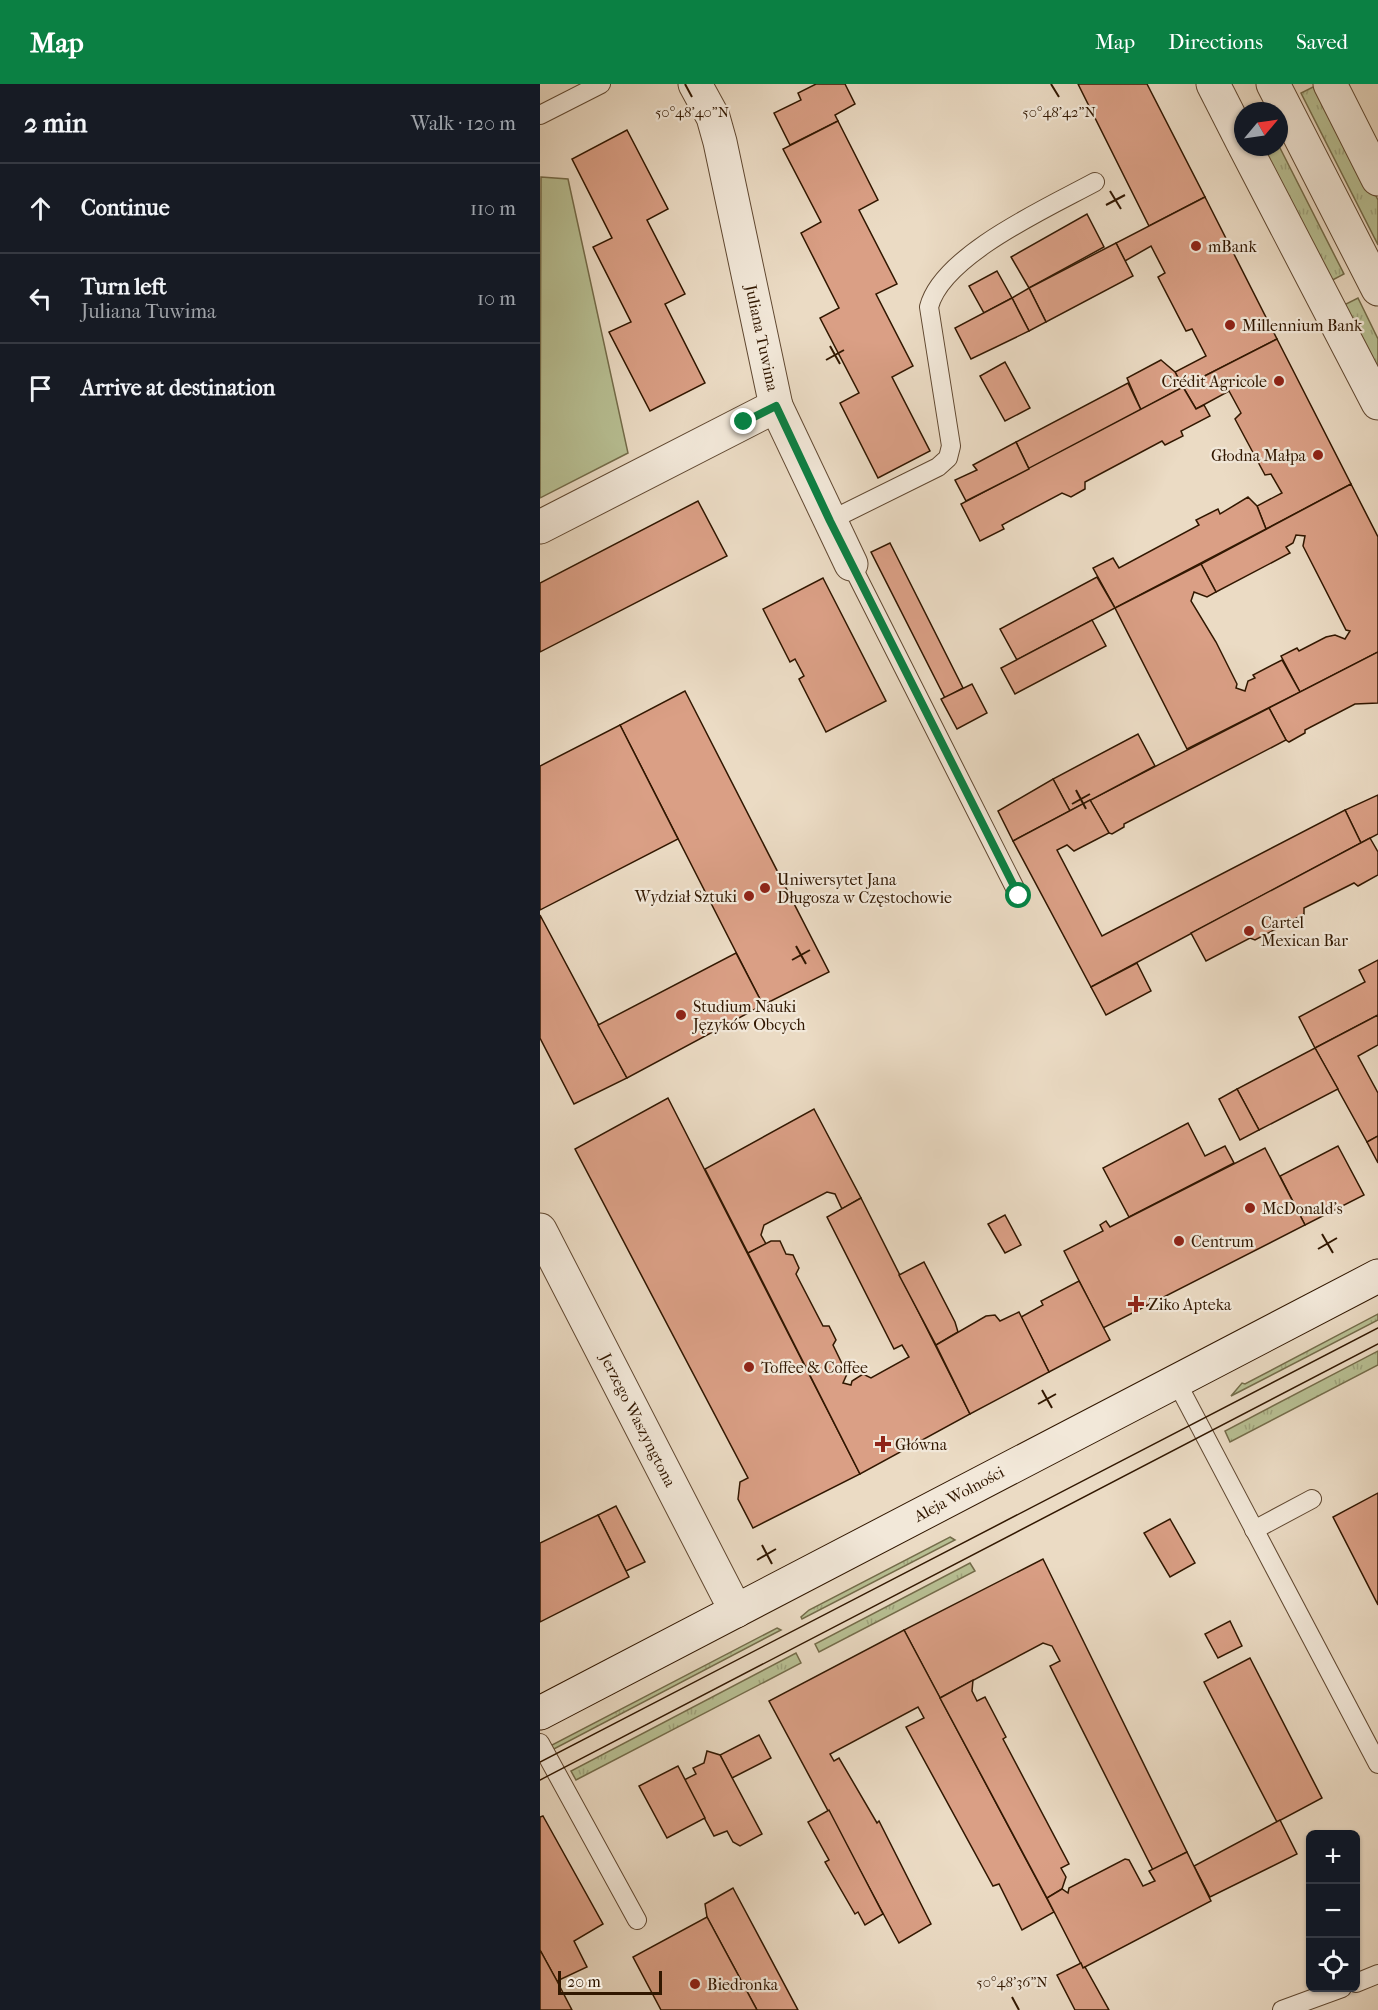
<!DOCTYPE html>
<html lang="en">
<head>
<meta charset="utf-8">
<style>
  body { margin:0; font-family:"IM FELL French Canon",serif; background:#20242c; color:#f1f3f6 }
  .controls { position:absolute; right:18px; bottom:18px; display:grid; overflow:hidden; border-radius:9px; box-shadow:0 2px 4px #0004 }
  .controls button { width:54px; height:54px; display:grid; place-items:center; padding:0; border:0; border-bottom:2px solid #363941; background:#171b24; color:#f1f3f6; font:30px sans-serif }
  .compass { position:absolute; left:694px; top:18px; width:54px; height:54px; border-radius:50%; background:#171b24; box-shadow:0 2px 4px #0004; rotate:61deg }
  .scale { position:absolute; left:18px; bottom:15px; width:104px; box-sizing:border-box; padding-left:6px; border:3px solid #311700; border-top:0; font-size:16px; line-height:21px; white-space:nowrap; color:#311700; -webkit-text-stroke:4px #f2e8d9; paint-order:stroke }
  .stop { position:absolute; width:18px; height:18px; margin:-14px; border:4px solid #0b8043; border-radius:50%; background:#fff }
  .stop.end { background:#0b8043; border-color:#fff; box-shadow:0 2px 6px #0008 }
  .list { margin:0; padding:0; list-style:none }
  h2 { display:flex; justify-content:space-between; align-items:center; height:78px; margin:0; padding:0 24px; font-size:26px }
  h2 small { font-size:20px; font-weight:400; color:#9ea1a6 }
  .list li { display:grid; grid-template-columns:39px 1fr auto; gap:18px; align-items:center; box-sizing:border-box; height:90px; padding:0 24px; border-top:2px solid #363941 }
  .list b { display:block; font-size:22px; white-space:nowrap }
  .list p { margin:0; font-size:20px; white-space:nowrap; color:#9ea1a6 }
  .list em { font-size:20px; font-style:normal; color:#9ea1a6 }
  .icon { flex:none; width:33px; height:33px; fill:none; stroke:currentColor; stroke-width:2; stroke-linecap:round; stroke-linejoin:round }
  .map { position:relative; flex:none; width:838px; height:1926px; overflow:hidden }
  header { display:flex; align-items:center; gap:36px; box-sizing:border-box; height:84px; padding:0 30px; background:#0b8043; color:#fff }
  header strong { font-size:28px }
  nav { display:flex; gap:33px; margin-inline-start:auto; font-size:21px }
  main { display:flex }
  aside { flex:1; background:#171b24 }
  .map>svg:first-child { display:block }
  .grass { fill:url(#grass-tufts); stroke:#746c4a; stroke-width:1.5 }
  .green { fill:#b8c094; stroke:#746c4a; stroke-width:1.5 }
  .building { fill:#da9f85; stroke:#311700; stroke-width:1.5 }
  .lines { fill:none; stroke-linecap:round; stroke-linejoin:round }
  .lane-casing { stroke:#604831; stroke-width:20 }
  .street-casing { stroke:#604831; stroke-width:35 }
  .secondary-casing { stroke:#311700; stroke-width:35 }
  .lane { stroke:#f2e8d9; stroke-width:18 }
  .street { stroke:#f2e8d9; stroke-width:33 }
  .secondary { stroke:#f2e8d9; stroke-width:33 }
  .tram { stroke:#311700; stroke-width:1.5 }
  .route { stroke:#0b8043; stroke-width:8 }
  .ticks { fill:none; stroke:#311700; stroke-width:2 }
  .poi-dot { fill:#8f2418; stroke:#f2e8d9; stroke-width:2 }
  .labels { text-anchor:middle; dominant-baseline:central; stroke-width:4.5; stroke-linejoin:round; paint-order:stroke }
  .poi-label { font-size:16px; fill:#311700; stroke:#f2e8d9; text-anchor:start }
  .street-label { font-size:16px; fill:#311700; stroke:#f2e8d9 }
  .ticks-label { font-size:15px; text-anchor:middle; fill:#311700; stroke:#f2e8d9; stroke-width:4.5; stroke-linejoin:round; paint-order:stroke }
</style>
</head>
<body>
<header>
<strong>Map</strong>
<nav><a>Map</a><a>Directions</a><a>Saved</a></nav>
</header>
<main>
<aside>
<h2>2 min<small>Walk · 120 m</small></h2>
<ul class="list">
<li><svg class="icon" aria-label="ahead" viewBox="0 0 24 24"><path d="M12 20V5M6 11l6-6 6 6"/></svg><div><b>Continue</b></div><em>110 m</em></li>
<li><svg class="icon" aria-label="left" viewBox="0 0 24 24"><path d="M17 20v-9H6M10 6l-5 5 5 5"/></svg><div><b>Turn left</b><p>Juliana Tuwima</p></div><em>10 m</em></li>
<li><svg class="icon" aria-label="arrive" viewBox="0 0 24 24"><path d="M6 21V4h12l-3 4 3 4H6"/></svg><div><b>Arrive at destination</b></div></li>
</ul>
</aside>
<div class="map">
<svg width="838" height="1926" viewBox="0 0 838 1926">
  <defs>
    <pattern id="grass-tufts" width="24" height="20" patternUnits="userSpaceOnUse" patternTransform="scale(1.5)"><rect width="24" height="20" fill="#b8c094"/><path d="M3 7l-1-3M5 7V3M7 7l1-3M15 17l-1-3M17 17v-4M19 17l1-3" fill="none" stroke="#9fa47e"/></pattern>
  </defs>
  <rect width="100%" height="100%" fill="#ebdbc4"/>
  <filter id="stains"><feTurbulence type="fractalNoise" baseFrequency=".00333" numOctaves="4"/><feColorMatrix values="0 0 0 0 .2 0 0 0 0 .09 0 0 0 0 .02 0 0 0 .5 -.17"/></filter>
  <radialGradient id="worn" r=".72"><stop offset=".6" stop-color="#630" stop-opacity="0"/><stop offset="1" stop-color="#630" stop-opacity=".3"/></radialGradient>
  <!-- grass -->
  <g class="grass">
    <path d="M779 0 838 116V161L761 9Z"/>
    <path d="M739 62 804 190 787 199 718 63Z"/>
    <path d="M818 214 838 255V299L800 223Z"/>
    <path d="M838 1230V1236L691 1312 702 1299 705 1300Z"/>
    <path d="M838 1267V1281L690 1358 685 1347Z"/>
    <path d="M410 1453 415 1456 262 1535 261 1533 269 1526Z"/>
    <path d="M430 1479 435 1487 279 1568 275 1560Z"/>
    <path d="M237 1544 241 1546 12 1666 10 1662Z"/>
    <path d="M256 1569 261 1579 36 1696 31 1687Z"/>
  </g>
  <!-- green -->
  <path class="green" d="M1 93 28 95 88 369 0 414Z"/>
  <!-- building -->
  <g class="building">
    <path d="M276 0H305L315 20 295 31 298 37 250 61 234 29 261 16 258 9Z"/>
    <path d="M538 0H607L665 113 609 142Z"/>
    <path d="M298 37 338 116 319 126 357 200 336 210 373 282 352 293 390 367 338 394 300 319 319 309 280 234 299 224 261 149 281 138 243 65Z"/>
    <path d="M87 46 128 125 107 136 145 210 125 220 165 299 110 327 69 248 91 238 53 163 72 154 32 75Z"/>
    <path d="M665 113 737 255 643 303 635 288 666 272 652 245 646 247 618 193 625 189 611 162 585 177 576 159Z"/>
    <path d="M547 130 564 163 489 204 471 173Z"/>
    <path d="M576 159 593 192 506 238 489 204Z"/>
    <path d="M457 187 472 214 444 229 429 202Z"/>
    <path d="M489 204 506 238 489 247 472 214Z"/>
    <path d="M472 214 489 247 431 275 415 244Z"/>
    <path d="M737 255 811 400 726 445 717 422 742 409 731 390 725 391 695 335 701 329 689 307 656 325 643 303Z"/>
    <path d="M621 276 635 288 643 303 601 326 587 294Z"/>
    <path d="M465 278 490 324 465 337 440 292Z"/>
    <path d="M588 299 601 326 489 385 476 358Z"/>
    <path d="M643 303 656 325 664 321 670 332 641 347 643 352 625 361 622 357 545 398V405L531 413 522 409 462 441 464 445 440 457 421 420Z"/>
    <path d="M476 358 489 385 426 417 415 396 437 386 433 381Z"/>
    <path d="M811 400 838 453V568L760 608 741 572 757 564 759 567 786 553 795 551 805 555 810 547 806 546 763 462 765 452 756 451 753 459 746 463 750 469 676 508 661 480Z"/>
    <path d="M708 413 717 422 726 445 575 524 553 484 573 474 579 484 659 441 656 436 678 425 680 430Z"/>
    <path d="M158 417 187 472 0 568V499Z"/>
    <path d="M350 459 423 604 405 614 331 468Z"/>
    <path d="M661 480 676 508 667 513 654 508 651 517 676 558 697 600 696 604 705 607 708 597 715 594 713 591 742 576 760 608 647 665 575 524Z"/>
    <path d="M557 493 575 524 477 576 460 545Z"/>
    <path d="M283 494 346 617 286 648 259 595 264 592 255 575 250 578 223 525Z"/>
    <path d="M552 536 566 562 475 610 461 584Z"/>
    <path d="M838 568V619L815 620 765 646V649L749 658 746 656 729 624Z"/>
    <path d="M432 600 447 629 417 645 401 615Z"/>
    <path d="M145 607 289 888 223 921 80 641Z"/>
    <path d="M729 624 746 656 584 740V743L572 750 569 749 550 716Z"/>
    <path d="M80 641 138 755 0 826V682Z"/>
    <path d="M598 650 615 682 530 727 513 695Z"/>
    <path d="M513 695 530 727 473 757 458 727Z"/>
    <path d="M838 711V750L821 759 805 726Z"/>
    <path d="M550 716 569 749 534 767 527 761 517 766 562 852 805 726 821 759 551 903 473 757Z"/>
    <path d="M830 754 838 768V791L818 802 814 799 764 824V830L715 856 710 854 666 877 651 849Z"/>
    <path d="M0 831 87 994 34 1020 0 954Z"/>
    <path d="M196 869 223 921 87 994 58 941Z"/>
    <path d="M838 876V931L775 964 759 933 825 898 819 886Z"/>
    <path d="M597 879 611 907 566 931 551 903Z"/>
    <path d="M838 931V961L818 972 838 1009V1052L827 1058 775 964Z"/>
    <path d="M775 964 798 1005 719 1046 697 1005Z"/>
    <path d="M697 1005 719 1046 700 1056 679 1015Z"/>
    <path d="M128 1014 320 1390 213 1444 198 1415 200 1398 208 1394 35 1065Z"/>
    <path d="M274 1025 321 1114 302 1125 295 1110 287 1108 224 1141 221 1151 226 1160 208 1169 165 1085Z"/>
    <path d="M648 1039 665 1072 685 1062 694 1079 589 1133 563 1084Z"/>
    <path d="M838 1052V1079L827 1058Z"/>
    <path d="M798 1062 824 1111 765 1141 740 1092Z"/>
    <path d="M725 1064 765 1141 563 1244 524 1167 563 1147 560 1141 566 1137 570 1143Z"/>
    <path d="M321 1114 430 1330 320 1390 208 1169 231 1157H240L246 1170 253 1171 259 1184 256 1190 283 1242H289L296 1256 293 1261 307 1290 303 1299 311 1301 312 1297 323 1290 331 1294 369 1273 362 1261 354 1265 287 1133Z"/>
    <path d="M465 1131 481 1161 465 1169 448 1140Z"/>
    <path d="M384 1178 415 1238 418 1248 396 1261 359 1191Z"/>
    <path d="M539 1197 570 1256 509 1288 481 1233 503 1221 501 1217Z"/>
    <path d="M479 1228 509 1288 430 1330 396 1261 446 1232 455 1231 460 1237Z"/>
    <path d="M838 1409V1521L793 1433Z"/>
    <path d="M76 1422 105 1478 86 1487 58 1431Z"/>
    <path d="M58 1431 89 1493 0 1538V1459Z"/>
    <path d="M630 1435 655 1479 630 1493 604 1449Z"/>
    <path d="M503 1475 647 1768 613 1786 510 1582 520 1577 512 1562 503 1559 400 1614 364 1546Z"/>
    <path d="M690 1537 702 1562 678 1574 665 1550Z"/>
    <path d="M364 1546 514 1828 482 1846 459 1800 453 1802 366 1643 384 1634 378 1623 290 1670 294 1677 299 1674 337 1739 339 1737 391 1840 359 1859 229 1617Z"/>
    <path d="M710 1574 782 1714 737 1738 664 1598Z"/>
    <path d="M433 1596 432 1607 437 1617 445 1613 466 1653 463 1655 529 1780 521 1784 526 1793 522 1805 507 1814 400 1614Z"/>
    <path d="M219 1651 231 1674 192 1694 180 1671Z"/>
    <path d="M167 1667 180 1671 222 1750 200 1762 193 1758 187 1747 174 1752 144 1696 156 1690 153 1684 164 1679Z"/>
    <path d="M138 1682 165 1734 127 1754 99 1702Z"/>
    <path d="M289 1726 343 1830 325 1841 318 1828 315 1830 285 1778 289 1776 268 1738Z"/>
    <path d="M3 1732 63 1840 34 1857 47 1883 17 1897 0 1866V1733Z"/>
    <path d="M740 1736 757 1770 670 1813 654 1782Z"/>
    <path d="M647 1768 671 1817 543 1884 507 1814 522 1805 528 1809 529 1804 585 1775 589 1776 603 1802 615 1797 609 1787Z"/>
    <path d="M193 1804 258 1926H217L167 1833 165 1820Z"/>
    <path d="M167 1833 217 1926H121L93 1873Z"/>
    <path d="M0 1866 17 1897 32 1926H0Z"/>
    <path d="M541 1879 543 1884 545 1883 569 1926H535L517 1891Z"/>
  </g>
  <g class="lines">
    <defs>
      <g id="lane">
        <path d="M0 31 61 0"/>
        <path d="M289 437 398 383 408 374 411 362 389 223C402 171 509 123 555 98"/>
        <path d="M311 480 479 812"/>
        <path d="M636 1297 838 1680"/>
        <path d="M714 1446 772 1415"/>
        <path d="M0 1659 97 1836"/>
        <path d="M816 1899 838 1890"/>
        <path d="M742 1926 802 1904"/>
      </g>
      <g id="street">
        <path d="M673 0 703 59"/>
        <path d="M733 0 838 205"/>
        <path d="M790 0 838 95"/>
        <path d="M705 63 838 319"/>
        <path d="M236 322 311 480"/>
        <path d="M0 443 236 322 180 58 173 33 155 0"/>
        <path d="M0 1146 196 1527"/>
      </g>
      <path id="secondary" d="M0 1629 838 1192"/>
    </defs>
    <!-- lane casing -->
    <use href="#lane" class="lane-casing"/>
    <!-- street casing -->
    <use href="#street" class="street-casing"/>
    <!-- secondary casing -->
    <use href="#secondary" class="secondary-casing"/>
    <!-- lane -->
    <use href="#lane" class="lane"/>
    <!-- street -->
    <use href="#street" class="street"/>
    <!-- secondary -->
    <use href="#secondary" class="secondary"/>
    <!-- tram -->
    <g class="tram">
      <path d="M0 1678 838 1244"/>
      <path d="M0 1696 838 1260"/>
    </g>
  </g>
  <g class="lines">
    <!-- route -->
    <path class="route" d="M204 338 236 322 290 437 479 812"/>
  </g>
  <!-- ticks -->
  <path class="ticks" d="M145 0 152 13M511 0 519 13M570 107 581 125M566 121 585 111M290 262 300 280M286 276 304 266M536 706 546 725M532 720 550 710M256 862 266 880M252 876 270 866M782 1150 793 1169M778 1165 797 1154M502 1306 512 1324M498 1320 516 1310M222 1461 232 1480M217 1476 236 1465M472 1913 479 1926"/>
  <!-- markers -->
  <g class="poi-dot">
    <circle cx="656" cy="162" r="6"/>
    <circle cx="690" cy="241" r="6"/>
    <circle cx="739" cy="297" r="6"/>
    <circle cx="778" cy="371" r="6"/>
    <circle cx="225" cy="804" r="6"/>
    <circle cx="209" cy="812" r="6"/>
    <circle cx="709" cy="847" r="6"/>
    <circle cx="141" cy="931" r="6"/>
    <circle cx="710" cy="1124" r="6"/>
    <circle cx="639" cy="1157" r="6"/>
    <path d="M593 1211h6v6h6v6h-6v6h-6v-6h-6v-6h6z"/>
    <circle cx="209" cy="1283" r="6"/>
    <path d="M340 1351h6v6h6v6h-6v6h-6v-6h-6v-6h6z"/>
    <circle cx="155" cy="1900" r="6"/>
  </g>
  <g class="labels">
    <!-- poi labels -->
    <g class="poi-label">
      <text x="668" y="162">mBank</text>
      <text x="702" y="241">Millennium Bank</text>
      <text x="727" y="297" text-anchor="end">Crédit Agricole</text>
      <text x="766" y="371" text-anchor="end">Głodna Małpa</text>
      <text x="237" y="795">Uniwersytet Jana<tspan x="237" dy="18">Długosza w Częstochowie</tspan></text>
      <text x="197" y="812" text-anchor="end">Wydział Sztuki</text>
      <text x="721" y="838">Cartel<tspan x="721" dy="18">Mexican Bar</tspan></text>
      <text x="153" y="922">Studium Nauki<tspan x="153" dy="18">Języków Obcych</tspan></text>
      <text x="722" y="1124">McDonald's</text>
      <text x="651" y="1157">Centrum</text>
      <text x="608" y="1220">Ziko Apteka</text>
      <text x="221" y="1283">Toffee &amp; Coffee</text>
      <text x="355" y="1360">Główna</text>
      <text x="167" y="1900">Biedronka</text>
    </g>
    <!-- street labels -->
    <g class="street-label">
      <text transform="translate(222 254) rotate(78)">Juliana Tuwima</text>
      <text transform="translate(98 1336) rotate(63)">Jerzego Waszyngtona</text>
      <text transform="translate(419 1410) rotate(-28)">Aleja Wolności</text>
    </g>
  </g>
  <g class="ticks-label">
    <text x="152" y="33">50°48'40"N</text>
    <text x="519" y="33">50°48'42"N</text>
    <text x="472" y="1903">50°48'36"N</text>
  </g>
  <rect width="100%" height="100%" filter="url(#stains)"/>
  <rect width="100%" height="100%" fill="url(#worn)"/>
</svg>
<div class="controls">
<button>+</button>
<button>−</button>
<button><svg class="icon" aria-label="locate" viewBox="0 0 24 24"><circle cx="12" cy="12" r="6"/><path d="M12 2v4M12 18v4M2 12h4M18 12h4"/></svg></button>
</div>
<svg class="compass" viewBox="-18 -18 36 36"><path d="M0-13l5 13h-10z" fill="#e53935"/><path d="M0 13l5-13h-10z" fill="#9ea1a6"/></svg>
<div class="scale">20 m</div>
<div class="stop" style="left:479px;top:812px"></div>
<div class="stop end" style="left:204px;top:338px"></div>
</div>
</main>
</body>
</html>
